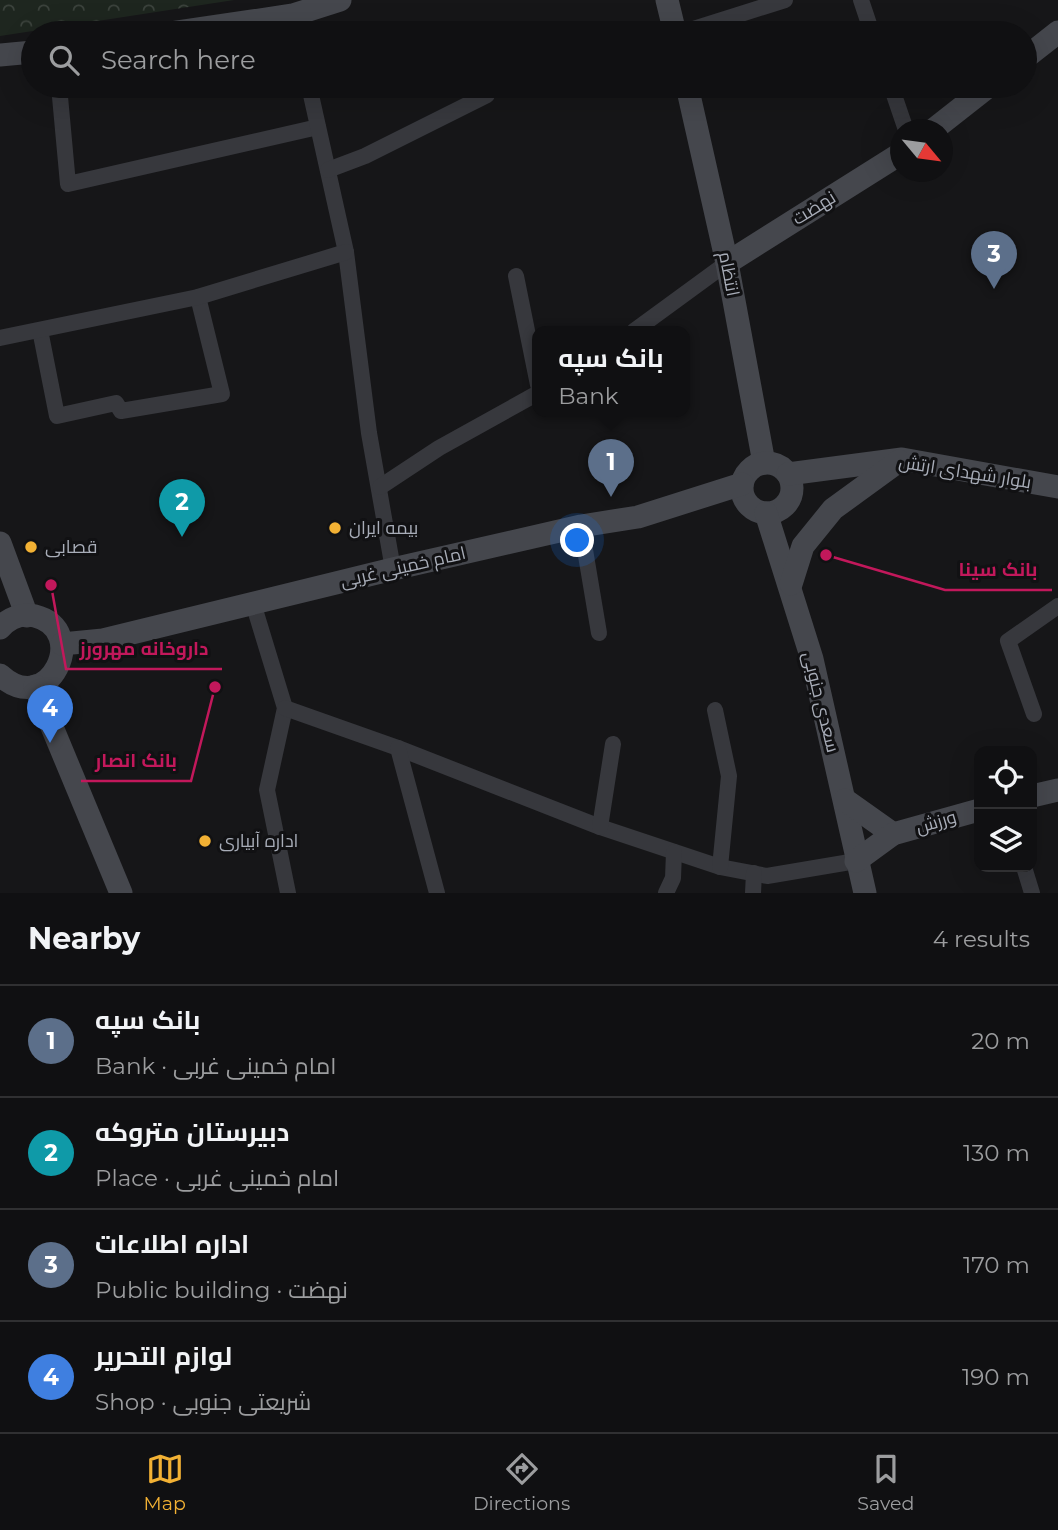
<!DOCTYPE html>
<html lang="en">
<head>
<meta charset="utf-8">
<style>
  body { margin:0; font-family:Montserrat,Cairo,sans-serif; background:#1e1e20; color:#f1f3f6 }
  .controls { position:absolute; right:21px; bottom:21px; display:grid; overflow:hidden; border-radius:14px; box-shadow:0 7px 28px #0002 }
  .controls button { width:63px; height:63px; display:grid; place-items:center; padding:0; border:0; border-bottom:2px solid #303032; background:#101012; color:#f1f3f6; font:35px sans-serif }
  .compass { position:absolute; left:890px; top:119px; width:63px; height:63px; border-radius:50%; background:#101012; box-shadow:0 7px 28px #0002; rotate:119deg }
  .you { position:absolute; left:578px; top:541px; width:24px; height:24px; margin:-18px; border:5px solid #fff; border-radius:50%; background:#1a73e8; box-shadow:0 0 0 10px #1a73e833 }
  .badge { display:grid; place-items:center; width:46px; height:46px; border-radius:50%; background:#f2b134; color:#fff; font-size:23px; font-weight:700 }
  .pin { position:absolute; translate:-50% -58px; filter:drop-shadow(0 2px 4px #0008) }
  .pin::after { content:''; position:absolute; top:37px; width:24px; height:21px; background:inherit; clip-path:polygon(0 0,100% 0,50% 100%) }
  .popup { position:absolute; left:532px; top:326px; width:158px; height:91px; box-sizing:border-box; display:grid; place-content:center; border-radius:14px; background:#101012; filter:drop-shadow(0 2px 5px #0005); font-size:23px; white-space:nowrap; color:#9c9d9f }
  .popup b { font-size:26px; color:#f1f3f6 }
  .popup::after { content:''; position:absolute; left:50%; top:100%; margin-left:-14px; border:14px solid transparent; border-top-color:#101012 }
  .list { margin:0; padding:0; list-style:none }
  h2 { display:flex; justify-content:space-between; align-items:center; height:91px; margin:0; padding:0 28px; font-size:30px }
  h2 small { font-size:23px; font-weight:400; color:#9c9d9f }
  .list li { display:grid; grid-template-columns:46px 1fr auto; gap:21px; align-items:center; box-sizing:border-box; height:112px; padding:0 28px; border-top:2px solid #303032 }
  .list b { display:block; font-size:26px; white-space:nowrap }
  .list p { margin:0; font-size:23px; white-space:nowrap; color:#9c9d9f }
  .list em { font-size:23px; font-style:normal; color:#9c9d9f }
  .icon { flex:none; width:38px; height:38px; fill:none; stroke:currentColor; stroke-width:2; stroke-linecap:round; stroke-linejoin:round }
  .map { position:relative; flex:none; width:1058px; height:893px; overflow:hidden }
  .search { position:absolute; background:#101012; box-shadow:0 7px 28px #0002; left:21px; right:21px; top:21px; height:77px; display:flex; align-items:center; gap:18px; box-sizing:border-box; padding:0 24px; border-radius:38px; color:#9c9d9f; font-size:26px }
  .sheet { height:539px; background:#101012 }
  nav { display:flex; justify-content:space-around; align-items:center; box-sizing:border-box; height:98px; border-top:2px solid #303032; background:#101012; font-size:19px; color:#9c9d9f }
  nav a { display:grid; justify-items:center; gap:4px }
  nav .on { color:#f2b134 }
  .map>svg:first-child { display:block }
  .forest { fill:url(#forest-crowns) }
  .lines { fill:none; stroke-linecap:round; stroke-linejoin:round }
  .street { stroke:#37383d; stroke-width:16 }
  .secondary { stroke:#45474d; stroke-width:23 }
  .poi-dot { fill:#f2b134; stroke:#111113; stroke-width:2.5 }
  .labels { text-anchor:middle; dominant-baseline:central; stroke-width:6; stroke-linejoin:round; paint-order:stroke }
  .street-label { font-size:18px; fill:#a8adb8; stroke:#111113 }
  .poi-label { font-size:18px; fill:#a8adb8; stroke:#111113; text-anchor:start }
  .leader { fill:none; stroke:#c2185b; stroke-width:2.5 }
  .callout-dot { fill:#c2185b; stroke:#111113; stroke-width:2.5 }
  .callout-label { font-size:19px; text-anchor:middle; font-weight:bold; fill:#c2185b; stroke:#111113; stroke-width:6; stroke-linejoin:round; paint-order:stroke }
</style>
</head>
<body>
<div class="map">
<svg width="1058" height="893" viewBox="0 0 1058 893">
  <defs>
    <pattern id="forest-crowns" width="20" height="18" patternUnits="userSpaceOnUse" patternTransform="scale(1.75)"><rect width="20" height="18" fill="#1e261f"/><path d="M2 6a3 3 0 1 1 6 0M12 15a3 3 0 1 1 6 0" fill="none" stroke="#3c433d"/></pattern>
  </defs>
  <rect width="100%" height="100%" fill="#161618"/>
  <!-- forest -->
  <path class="forest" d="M0 0H234L0 36Z"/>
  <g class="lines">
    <!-- street -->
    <g class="street">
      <path d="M861 0 872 33"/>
      <path d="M293 15 297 33"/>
      <path d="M681 33 785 0"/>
      <path d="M59 86 68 184 318 127"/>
      <path d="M309 86 346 252 369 433 393 569"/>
      <path d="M891 86 906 130"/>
      <path d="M328 170 365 156 487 95"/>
      <path d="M516 276 538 385"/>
      <path d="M40 330 57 416 116 403 121 411 222 394 198 297"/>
      <path d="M634 331 727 263"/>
      <path d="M0 338 198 297 346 252"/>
      <path d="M380 487 439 448 538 393"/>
      <path d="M581 526 599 633"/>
      <path d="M253 603 285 708 267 790 288 893"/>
      <path d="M285 708 398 748 600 827 720 867 767 876 856 861"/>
      <path d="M715 710 729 776 720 867"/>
      <path d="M1034 714 1008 641 1058 606"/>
      <path d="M398 748 437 893"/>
      <path d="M600 827 613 744"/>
      <path d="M1024 867 1032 893"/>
      <path d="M666 893 673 878 674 852"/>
      <path d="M753 893 754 873"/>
    </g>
    <!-- secondary -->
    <g class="secondary">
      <path d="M667 0 675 33"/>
      <path d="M171 33 293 15 340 0"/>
      <path d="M0 55 33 52"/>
      <path d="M1025 58 1058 32"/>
      <path d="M687 86 727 263 764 463"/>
      <path d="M933 130 989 86"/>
      <path d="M727 263 900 154"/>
      <circle cx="767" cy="488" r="25"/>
      <path d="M788 474 902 459 1058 487"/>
      <path d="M766 513 812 659 865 893"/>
      <path d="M0 543 27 616"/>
      <path d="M791 584 803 546 833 509 899 461"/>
      <path d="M0 628C9 618 22 613 35 616 91 630 49 720 0 675"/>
      <path d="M62 644 103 640 393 569 581 526 638 517 742 484"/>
      <path d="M35 686 121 893"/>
      <path d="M1032 796 1058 790"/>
      <path d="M845 800 893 834"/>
      <path d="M856 861 893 834 979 810"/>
    </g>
  </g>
  <!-- markers -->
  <g class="poi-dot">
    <circle cx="335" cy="528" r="7"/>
    <circle cx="31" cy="547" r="7"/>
    <circle cx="205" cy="841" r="7"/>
  </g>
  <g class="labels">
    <!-- street labels -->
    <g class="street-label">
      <text transform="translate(814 208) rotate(-32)">نهضت</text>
      <text transform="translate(729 274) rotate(79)">انتظام</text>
      <text transform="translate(965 472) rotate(9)">بلوار شهدای ارتش</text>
      <text transform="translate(403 567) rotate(-13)">امام خمینی غربی</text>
      <text transform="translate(821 702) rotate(76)">سعدی جنوبی</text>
      <text transform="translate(936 822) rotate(-16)">ورزش</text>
    </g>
    <!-- poi labels -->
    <g class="poi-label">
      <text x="349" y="528">بیمه ایران</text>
      <text x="45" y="547">قصابی</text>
      <text x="219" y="841">اداره آبیاری</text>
    </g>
  </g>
  <!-- callouts -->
  <path class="leader" d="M826 555L945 590H1052M51 585L66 669H222M215 687L191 781H81"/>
  <g class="callout-dot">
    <circle cx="826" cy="555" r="7"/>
    <circle cx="51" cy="585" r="7"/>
    <circle cx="215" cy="687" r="7"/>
  </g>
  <g class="callout-label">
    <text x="998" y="576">بانک سینا</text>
    <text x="144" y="655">داروخانه مهرورز</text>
    <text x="136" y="767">بانک انصار</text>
  </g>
</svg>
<div class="controls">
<button><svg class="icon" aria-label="locate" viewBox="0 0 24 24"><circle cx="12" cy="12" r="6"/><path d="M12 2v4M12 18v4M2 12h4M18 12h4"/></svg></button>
<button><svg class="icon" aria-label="layers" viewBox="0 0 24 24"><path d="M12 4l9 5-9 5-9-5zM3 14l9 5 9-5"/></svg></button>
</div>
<svg class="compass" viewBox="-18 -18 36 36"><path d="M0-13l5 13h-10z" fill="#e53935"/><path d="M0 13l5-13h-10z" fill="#9c9d9f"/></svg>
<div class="you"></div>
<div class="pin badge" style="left:611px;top:497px;background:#5c6f8a">1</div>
<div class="popup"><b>بانک سپه</b>Bank</div>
<div class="pin badge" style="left:182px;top:537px;background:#0f9aa8">2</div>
<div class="pin badge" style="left:994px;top:289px;background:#5c6f8a">3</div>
<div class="pin badge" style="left:50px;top:743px;background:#3f7fe0">4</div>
<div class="search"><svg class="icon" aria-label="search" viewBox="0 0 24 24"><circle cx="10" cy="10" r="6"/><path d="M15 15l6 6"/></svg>Search here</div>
</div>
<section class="sheet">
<h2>Nearby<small>4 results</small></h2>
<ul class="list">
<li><span class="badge" style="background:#5c6f8a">1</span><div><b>بانک سپه</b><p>Bank · امام خمینی غربی</p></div><em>20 m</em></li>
<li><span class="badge" style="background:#0f9aa8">2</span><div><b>دبیرستان متروکه</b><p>Place · امام خمینی غربی</p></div><em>130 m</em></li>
<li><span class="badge" style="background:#5c6f8a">3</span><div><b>اداره اطلاعات</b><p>Public building · نهضت</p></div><em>170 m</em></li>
<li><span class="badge" style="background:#3f7fe0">4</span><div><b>لوازم التحریر</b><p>Shop · شریعتی جنوبی</p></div><em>190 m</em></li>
</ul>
</section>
<nav>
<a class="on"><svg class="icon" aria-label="map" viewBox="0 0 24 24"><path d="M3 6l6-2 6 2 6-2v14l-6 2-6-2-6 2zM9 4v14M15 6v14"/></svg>Map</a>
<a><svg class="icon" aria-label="directions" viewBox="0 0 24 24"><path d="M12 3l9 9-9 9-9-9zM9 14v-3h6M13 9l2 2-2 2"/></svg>Directions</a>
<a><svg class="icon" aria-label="saved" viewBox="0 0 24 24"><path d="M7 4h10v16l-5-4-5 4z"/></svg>Saved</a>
</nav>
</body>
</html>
